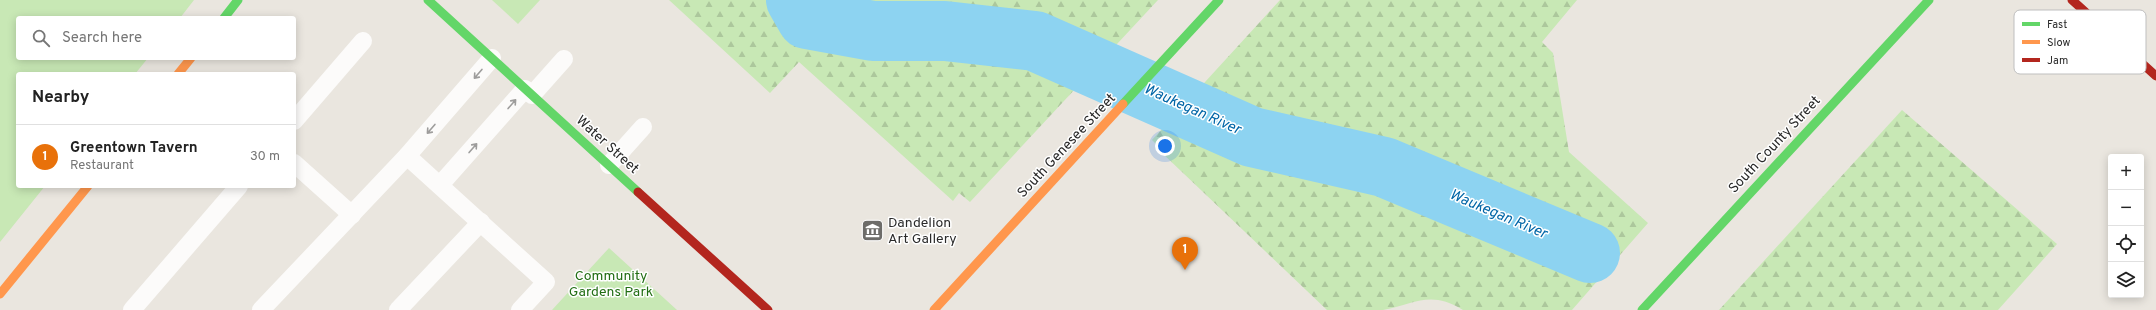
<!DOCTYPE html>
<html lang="en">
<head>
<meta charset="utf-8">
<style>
  body { margin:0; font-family:Overpass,sans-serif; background:#f6f6f6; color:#222 }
  .controls { position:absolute; right:12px; bottom:12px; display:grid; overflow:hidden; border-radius:4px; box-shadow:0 2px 10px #0003 }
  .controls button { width:36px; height:36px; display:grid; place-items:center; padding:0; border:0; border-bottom:1px solid #e0e0e0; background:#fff; color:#222; font:20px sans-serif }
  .you { position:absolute; left:1165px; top:146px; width:14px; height:14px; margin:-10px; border:3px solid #fff; border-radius:50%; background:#1a73e8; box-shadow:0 0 0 6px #1a73e833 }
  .badge { display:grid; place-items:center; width:26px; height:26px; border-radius:50%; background:#1a73e8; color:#fff; font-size:13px; font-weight:700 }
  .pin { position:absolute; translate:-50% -33px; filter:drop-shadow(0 1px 2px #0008) }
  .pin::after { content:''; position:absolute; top:21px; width:14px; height:12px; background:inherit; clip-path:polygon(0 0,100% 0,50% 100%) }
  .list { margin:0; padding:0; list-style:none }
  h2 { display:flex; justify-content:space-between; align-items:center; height:52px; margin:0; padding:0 16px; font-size:17px }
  h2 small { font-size:13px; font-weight:400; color:#767676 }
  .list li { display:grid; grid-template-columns:26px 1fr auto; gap:12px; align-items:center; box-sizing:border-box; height:64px; padding:0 16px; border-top:1px solid #e0e0e0 }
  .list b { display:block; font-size:15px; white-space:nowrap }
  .list p { margin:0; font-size:13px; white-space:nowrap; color:#767676 }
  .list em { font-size:13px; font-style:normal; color:#767676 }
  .icon { flex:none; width:22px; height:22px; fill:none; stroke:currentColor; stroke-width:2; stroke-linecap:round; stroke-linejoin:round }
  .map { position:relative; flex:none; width:2156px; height:310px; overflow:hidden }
  .search { position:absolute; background:#fff; box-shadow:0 2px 10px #0003; left:16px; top:16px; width:280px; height:44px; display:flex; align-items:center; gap:10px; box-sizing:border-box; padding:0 14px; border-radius:4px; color:#767676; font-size:15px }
  .panel { position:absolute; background:#fff; box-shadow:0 2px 10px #0003; left:16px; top:72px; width:280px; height:116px; border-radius:4px }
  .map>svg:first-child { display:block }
  .forest { fill:url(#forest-firs) }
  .park { fill:#c8e8b5 }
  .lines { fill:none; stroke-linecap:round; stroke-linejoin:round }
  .river { stroke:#8dd3f1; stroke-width:60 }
  .lane { stroke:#fcfbfa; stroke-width:18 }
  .fast { stroke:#63d668; stroke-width:9 }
  .slow { stroke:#ff974d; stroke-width:9 }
  .jam { stroke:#b3261e; stroke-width:9 }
  .oneway { stroke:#9e9d9c }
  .labels { text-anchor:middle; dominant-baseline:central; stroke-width:3; stroke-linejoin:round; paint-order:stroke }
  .street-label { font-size:14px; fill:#2a2a2a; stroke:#fff }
  .poi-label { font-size:14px; fill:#2a2a2a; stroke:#fff; text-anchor:start }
  .park-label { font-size:14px; fill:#226e14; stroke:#fff }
  .water-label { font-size:15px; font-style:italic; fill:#0266a7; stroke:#fff }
  .key { fill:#fff; stroke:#bfbfbf; stroke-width:1 }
  .key-label { font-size:11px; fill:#2a2a2a }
</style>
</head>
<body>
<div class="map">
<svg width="2156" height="310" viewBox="0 0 2156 310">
  <defs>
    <pattern id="forest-firs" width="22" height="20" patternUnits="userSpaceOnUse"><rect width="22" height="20" fill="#c8e8b5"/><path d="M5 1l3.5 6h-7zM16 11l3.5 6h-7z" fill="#acc79c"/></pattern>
  </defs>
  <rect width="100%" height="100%" fill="#eae6df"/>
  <!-- forest -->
  <g class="forest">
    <path d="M669 0H1158L970 202 959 193 953 201 799 62 770 93Z"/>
    <path d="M1280 0H1577L1542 42 1553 53 1569 152 1648 223 1572 310H1463C1430 290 1416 304 1383 310 1366 310 1345 310 1327 310L1161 152V149L1152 140Z"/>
    <path d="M1902 110 2057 244 1998 310H1719Z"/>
  </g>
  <!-- park -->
  <g class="park">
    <path d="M0 0H194L180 18H18V58H148L135 74H18V186H45L0 242Z"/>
    <path d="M492 0H540L518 24Z"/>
    <path d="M609 248 677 310H552Z"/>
  </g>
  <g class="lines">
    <!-- river -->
    <path class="river" d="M796 0 807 19 873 31H945L1035 41 1252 137 1384 167 1590 253"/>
    <!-- lane -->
    <g class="lane">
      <path d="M532 95 564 59"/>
      <path d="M294 121 363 41"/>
      <path d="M407 156 546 282 520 310"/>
      <path d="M294 163 352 215"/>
      <path d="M609 165 643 127"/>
      <path d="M440 185 525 89"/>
      <path d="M132 310 239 186"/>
      <path d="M261 310 407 156 492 58"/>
      <path d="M398 310 481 222"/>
    </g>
    <!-- fast -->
    <g class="fast">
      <path d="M428 0 638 192"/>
      <path d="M224 18 238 0"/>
      <path d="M1123 104 1219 0"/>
      <path d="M1642 310 1929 0"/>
    </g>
    <!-- slow -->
    <g class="slow">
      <path d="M178 74 191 58"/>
      <path d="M0 294 88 186"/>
      <path d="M934 310 1123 104"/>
    </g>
    <!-- jam -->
    <g class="jam">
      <path d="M2072 0 2156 76"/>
      <path d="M638 192 768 310"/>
    </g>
  </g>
  <!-- one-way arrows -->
  <defs><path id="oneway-shaft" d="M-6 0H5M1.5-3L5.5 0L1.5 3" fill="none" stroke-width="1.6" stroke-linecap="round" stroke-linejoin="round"/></defs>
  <g class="oneway">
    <use href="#oneway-shaft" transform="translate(478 74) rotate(131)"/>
    <use href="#oneway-shaft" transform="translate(512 104) rotate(-49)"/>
    <use href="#oneway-shaft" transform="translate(431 129) rotate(131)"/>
    <use href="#oneway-shaft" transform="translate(473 148) rotate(-49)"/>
  </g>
  <!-- icons -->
  <defs>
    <symbol id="museum-square" viewBox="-11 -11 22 22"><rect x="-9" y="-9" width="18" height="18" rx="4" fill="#6d6c69" stroke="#fff"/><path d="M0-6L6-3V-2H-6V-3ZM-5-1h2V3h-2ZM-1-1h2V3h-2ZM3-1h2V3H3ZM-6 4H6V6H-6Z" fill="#fff"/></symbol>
  </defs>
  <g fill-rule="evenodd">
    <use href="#museum-square" x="860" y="218" width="25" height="25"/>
  </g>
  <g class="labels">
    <!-- street labels -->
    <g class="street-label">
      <text transform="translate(607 145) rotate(42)">Water Street</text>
      <text transform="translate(1775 145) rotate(-47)">South County Street</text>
      <text transform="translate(1067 146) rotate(-47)">South Genesee Street</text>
    </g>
    <!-- poi labels -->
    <g class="poi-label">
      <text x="888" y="223">Dandelion<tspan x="888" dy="16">Art Gallery</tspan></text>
    </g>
    <!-- park labels -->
    <g class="park-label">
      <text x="611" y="276">Community<tspan x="611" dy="16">Gardens Park</tspan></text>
    </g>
    <!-- water labels -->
    <g class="water-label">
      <text transform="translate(1192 110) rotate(24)">Waukegan River</text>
      <text transform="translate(1498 215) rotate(23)">Waukegan River</text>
    </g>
  </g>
  <!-- legend -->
  <rect x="2014" y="10" width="132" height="64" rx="6" class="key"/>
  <rect x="2022" y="22" width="18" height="4" fill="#63d668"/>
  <rect x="2022" y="40" width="18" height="4" fill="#ff974d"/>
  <rect x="2022" y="58" width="18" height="4" fill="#b3261e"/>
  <g class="key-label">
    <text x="2047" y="28">Fast</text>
    <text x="2047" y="46">Slow</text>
    <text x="2047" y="64">Jam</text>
  </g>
</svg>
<div class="controls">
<button>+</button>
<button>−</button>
<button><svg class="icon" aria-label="locate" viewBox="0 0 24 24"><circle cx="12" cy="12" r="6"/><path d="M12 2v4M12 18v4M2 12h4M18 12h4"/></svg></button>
<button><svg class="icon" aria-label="layers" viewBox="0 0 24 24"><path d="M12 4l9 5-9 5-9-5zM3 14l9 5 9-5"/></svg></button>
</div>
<div class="you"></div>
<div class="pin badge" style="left:1185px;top:270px;background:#e8710a">1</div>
<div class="search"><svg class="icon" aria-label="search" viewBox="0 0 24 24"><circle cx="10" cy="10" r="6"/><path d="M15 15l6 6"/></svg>Search here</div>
<section class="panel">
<h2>Nearby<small></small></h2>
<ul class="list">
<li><span class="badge" style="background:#e8710a">1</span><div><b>Greentown Tavern</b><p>Restaurant</p></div><em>30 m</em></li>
</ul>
</section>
</div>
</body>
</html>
